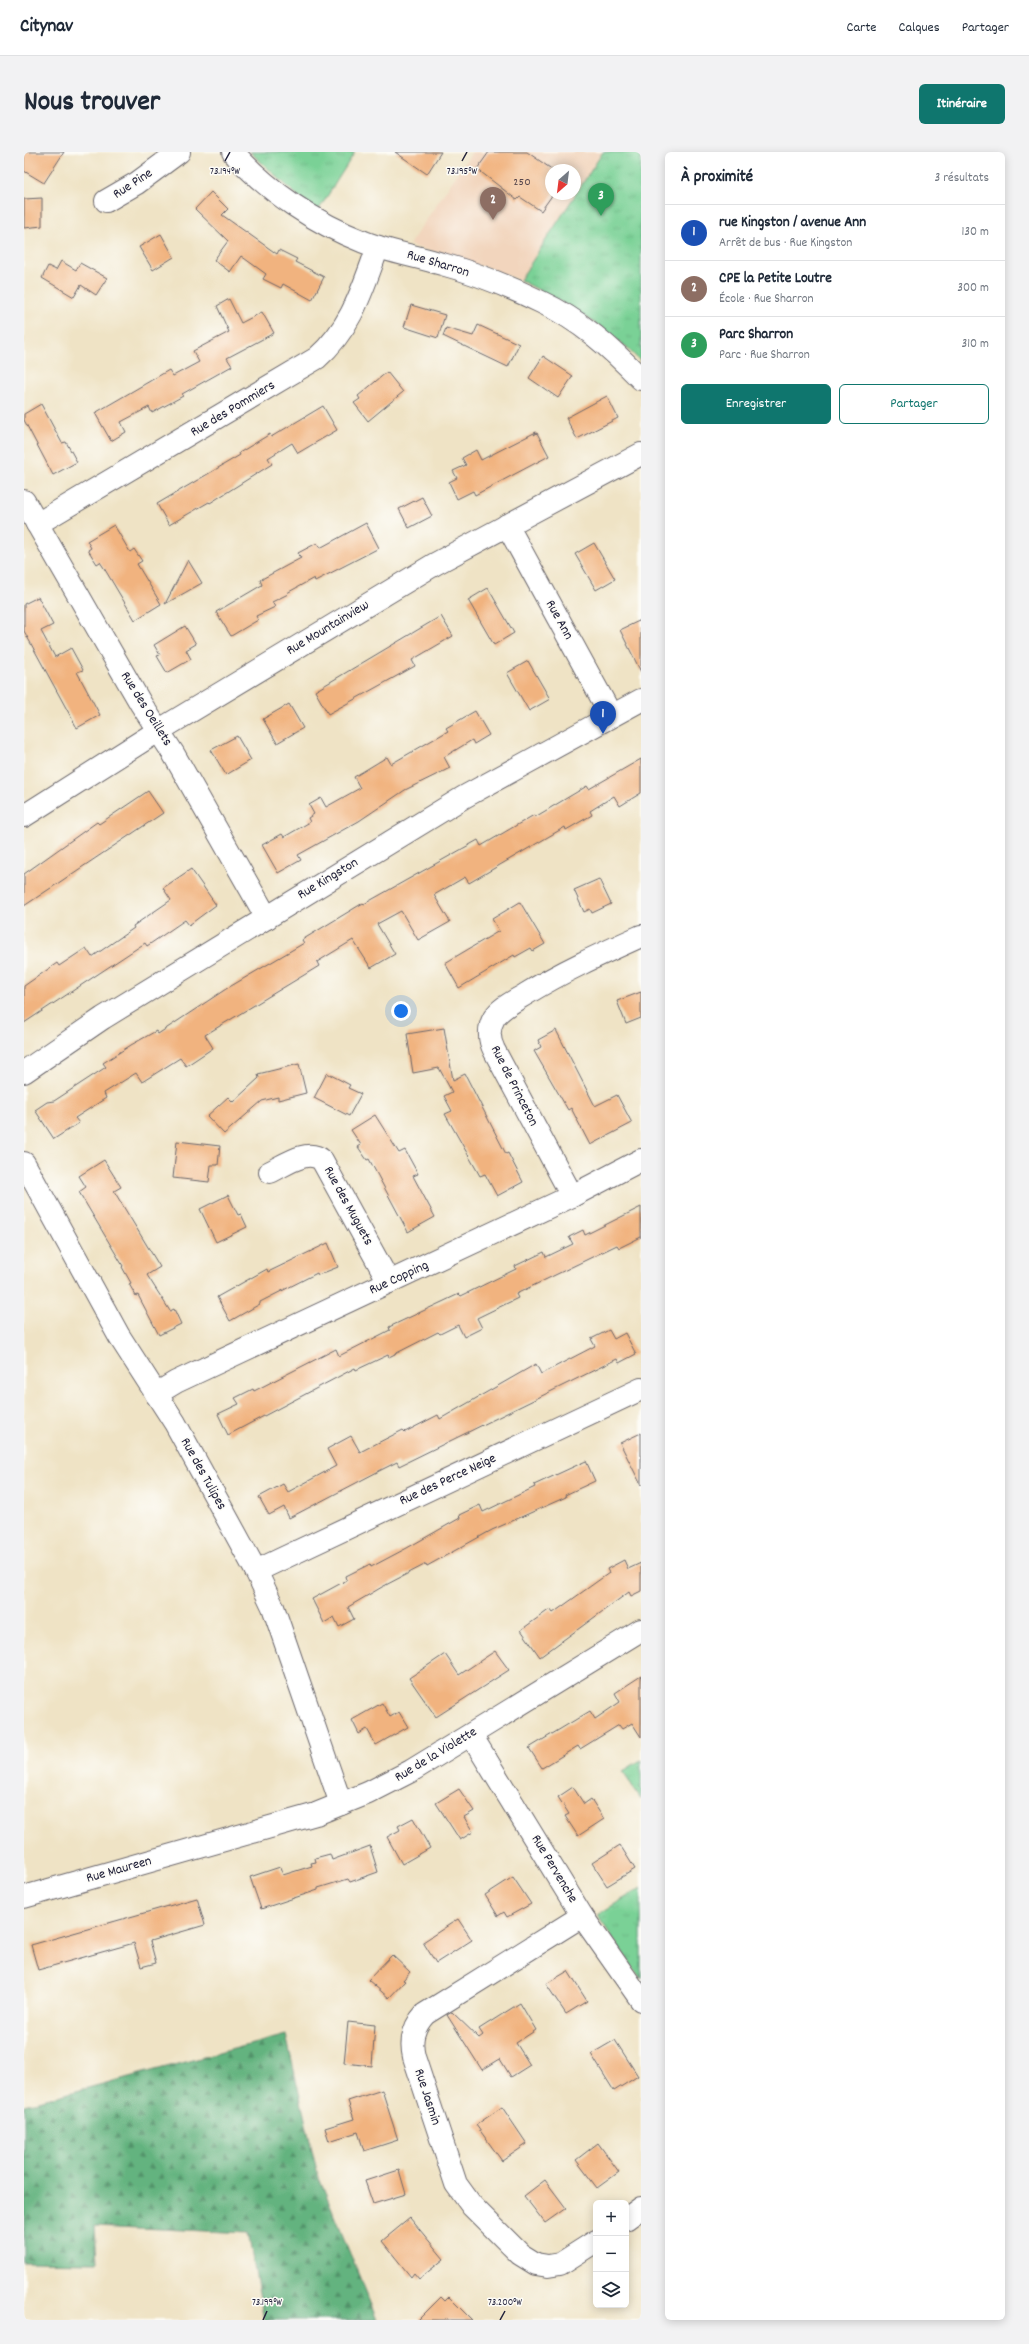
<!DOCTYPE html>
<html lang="fr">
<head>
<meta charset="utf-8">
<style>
  body { margin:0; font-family:Dekko,sans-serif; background:#f2f2f3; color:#1f2937 }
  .controls { position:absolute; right:12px; bottom:12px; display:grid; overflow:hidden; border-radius:6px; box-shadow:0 2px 10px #0003 }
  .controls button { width:36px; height:36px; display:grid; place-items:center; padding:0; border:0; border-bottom:1px solid #e0e1e3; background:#fff; color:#1f2937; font:20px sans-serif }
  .compass { position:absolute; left:521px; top:12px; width:36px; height:36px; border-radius:50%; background:#fff; box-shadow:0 2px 10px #0003; rotate:208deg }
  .you { position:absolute; left:377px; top:859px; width:14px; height:14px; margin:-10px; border:3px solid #fff; border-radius:50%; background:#1a73e8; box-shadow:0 0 0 6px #1a73e833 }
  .badge { display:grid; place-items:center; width:26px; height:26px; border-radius:50%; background:#0f766e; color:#fff; font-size:13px; font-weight:700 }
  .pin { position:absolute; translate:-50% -33px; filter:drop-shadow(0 1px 2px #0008) }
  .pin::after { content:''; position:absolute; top:21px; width:14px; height:12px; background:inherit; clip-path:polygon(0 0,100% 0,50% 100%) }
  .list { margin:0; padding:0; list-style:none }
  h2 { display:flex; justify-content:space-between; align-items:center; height:52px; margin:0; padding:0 16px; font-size:17px }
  h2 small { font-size:13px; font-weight:400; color:#747a83 }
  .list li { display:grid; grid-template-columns:26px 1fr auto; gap:12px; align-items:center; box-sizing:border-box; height:56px; padding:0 16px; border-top:1px solid #e0e1e3 }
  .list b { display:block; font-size:15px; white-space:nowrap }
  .list p { margin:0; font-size:13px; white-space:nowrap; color:#747a83 }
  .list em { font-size:13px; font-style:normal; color:#747a83 }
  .actions { display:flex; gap:8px; padding:12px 16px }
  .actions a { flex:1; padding:9px 0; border:1px solid #0f766e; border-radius:6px; text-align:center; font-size:14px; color:#0f766e }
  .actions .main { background:#0f766e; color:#fff }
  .icon { flex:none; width:22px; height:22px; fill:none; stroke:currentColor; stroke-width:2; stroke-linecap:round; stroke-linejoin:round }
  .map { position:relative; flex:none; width:617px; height:2168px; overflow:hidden; border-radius:6px }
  header { display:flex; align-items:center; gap:24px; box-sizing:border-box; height:56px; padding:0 20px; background:#fff; border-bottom:1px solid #e0e1e3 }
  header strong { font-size:19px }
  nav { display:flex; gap:22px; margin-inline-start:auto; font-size:14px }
  .intro { display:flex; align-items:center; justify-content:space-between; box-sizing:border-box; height:96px; padding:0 24px }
  h1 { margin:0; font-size:28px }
  .button { padding:10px 18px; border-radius:6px; background:#0f766e; color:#fff; font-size:14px; font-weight:700 }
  main { display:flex; gap:24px; padding:0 24px }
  aside { flex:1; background:#fff; border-radius:6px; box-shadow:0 2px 10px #0003 }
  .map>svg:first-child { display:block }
  .built { fill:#f2d5bd; fill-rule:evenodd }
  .grass { fill:url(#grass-tufts); stroke:#4e7a68 }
  .forest { fill:url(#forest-firs); stroke:#426a5d }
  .building { fill:#f1b37f }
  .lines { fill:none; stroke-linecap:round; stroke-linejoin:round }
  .minor-casing { stroke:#6a666b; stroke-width:24 }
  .minor { stroke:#fff; stroke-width:22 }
  .ticks { fill:none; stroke:#22223b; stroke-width:1.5 }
  .labels { text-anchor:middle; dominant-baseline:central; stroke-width:3; stroke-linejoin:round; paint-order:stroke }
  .number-label { font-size:12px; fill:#56464c }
  .street-label { font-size:14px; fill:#22223b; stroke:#fdfcf7 }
  .ticks-label { font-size:10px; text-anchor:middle; fill:#22223b; stroke:#fdfcf7; stroke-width:3; stroke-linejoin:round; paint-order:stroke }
</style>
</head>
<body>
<header>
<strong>Citynav</strong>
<nav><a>Carte</a><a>Calques</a><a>Partager</a></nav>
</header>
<div class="intro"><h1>Nous trouver</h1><a class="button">Itinéraire</a></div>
<main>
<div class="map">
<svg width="617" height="2168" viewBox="0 0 617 2168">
  <defs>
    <pattern id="grass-tufts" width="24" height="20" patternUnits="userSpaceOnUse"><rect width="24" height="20" fill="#7ad196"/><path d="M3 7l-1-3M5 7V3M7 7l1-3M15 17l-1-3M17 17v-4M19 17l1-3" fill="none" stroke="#69b382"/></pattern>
    <pattern id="forest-firs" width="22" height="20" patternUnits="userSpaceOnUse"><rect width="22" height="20" fill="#63b37f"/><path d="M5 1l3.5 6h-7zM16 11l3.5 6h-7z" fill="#519169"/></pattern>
  </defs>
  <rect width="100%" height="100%" fill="#fdfcf7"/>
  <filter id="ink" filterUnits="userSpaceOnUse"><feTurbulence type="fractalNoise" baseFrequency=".025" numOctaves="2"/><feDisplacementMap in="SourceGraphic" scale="8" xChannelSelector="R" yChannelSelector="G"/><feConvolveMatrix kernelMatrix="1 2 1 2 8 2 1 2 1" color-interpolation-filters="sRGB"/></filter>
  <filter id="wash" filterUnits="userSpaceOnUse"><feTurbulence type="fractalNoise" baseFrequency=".012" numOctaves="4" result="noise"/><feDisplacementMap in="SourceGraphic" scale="16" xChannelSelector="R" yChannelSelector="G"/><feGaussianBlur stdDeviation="0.9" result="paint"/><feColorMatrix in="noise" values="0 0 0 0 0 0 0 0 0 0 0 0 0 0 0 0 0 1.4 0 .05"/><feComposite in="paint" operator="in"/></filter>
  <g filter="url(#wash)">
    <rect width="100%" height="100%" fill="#efe3c5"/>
    <!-- built -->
    <path class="built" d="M448 0H579L496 128 464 116 385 93ZM527 18H551V42H527Z"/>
    <!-- grass -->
    <g class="grass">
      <path d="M226 0H331L294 59 274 44Z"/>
      <path d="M579 0H617V210C581 172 541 152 496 128Z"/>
      <path d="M617 1608V1648L599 1619Z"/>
      <path d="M617 1736V1827L573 1763Z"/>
    </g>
    <!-- forest -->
    <path class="forest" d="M262 1883 293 2020 353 2168H240L224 2081 71 2074 73 2111 0 2110V1953Z"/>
    <g id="blocks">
      <!-- building -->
      <g class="building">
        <path d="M0 0H40L20 31 0 19Z"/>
        <path d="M371 0H417L403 22Z"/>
        <path d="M465 0H503L529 18H527L529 42 517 59 496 45 493 48 453 17Z"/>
        <path d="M187 40 204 57 198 63 253 102 255 98 273 107 271 110 300 125 288 148 259 132 257 136 239 127 242 122 217 104 206 120 190 108 204 89 171 57Z"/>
        <path d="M18 46V74L0 76V47Z"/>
        <path d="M137 82 150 105 129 118 115 95Z"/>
        <path d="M37 109 52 118 56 111 83 126 72 143 57 133 50 145 18 126 24 114 32 118Z"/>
        <path d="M205 147 217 171 238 160 250 181 203 206 208 214 158 242 159 244 128 261 125 255 97 270 102 280 87 289 71 261 145 218 149 224 175 210 169 199 205 180 193 154Z"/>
        <path d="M387 153 421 163 414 186 380 175Z"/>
        <path d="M454 173 495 192 484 215 419 184 422 176 449 184Z"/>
        <path d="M519 204 549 224 534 246 505 226Z"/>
        <path d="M363 220 379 240 344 269 330 251 336 247 334 244Z"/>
        <path d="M583 244 594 266 553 287 542 266Z"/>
        <path d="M17 252 38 291 42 290 53 310 29 323 0 268V262Z"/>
        <path d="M299 254 313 278 274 301 268 291 244 306 248 312 186 351 185 350 145 373 133 352 216 303 215 301 246 282 247 285Z"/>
        <path d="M512 280 510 283 513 281 525 304 451 343 449 339 433 347 425 330 433 326 429 319 442 313 438 306 452 298 457 308Z"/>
        <path d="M398 345 408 364 385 376 375 357Z"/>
        <path d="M342 371 355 396 291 429 290 426 263 441 264 442 248 450 251 455 232 464 234 468 207 484 192 460 238 433 236 428 277 406 274 401 293 391 296 396Z"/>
        <path d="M90 373 106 400 110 397 118 409 113 412 137 452 111 468 80 416 76 410 73 412 64 398 67 396 63 389Z"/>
        <path d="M570 391 591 427 572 438 551 402Z"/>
        <path d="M164 408 178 431 141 452Z"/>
        <path d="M464 436 490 481 470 493 444 448Z"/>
        <path d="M14 445 29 473 17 479 31 505 47 496 59 518 53 520 76 563 53 576 0 479V452Z"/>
        <path d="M417 464 429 484 388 508 391 514 304 562 291 539Z"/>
        <path d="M617 468V520L596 478Z"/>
        <path d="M161 474 172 492 162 498 167 507 143 521 133 504 136 503 130 493Z"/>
        <path d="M504 509 526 547 505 559 483 521Z"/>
        <path d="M265 552 279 576 253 591 239 567Z"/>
        <path d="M451 559 465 583 450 592 448 588 420 605 426 616 381 638 335 669 274 703 277 708 254 721 238 693 258 682 260 685 286 670 284 666 290 662 285 653 297 646 302 655 336 636 330 625 363 605 367 612 424 579 422 576Z"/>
        <path d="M213 584 227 608 202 623 187 598Z"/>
        <path d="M617 607V641L596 654 590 644 566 659 568 663 542 678 541 675 445 731 441 725 410 743 426 770 394 788 377 759 353 772 371 802 347 816 329 788 293 810 295 814 181 883 189 896 162 914 156 906 118 930 112 921 80 941 82 946 51 966 55 971 30 987 11 958 23 950 30 949 82 915 79 911 107 893 132 879 134 882 202 837 280 791 278 788 339 751 340 752 454 688 457 694 510 663 511 665 563 634 565 637Z"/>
        <path d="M124 639 139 661 0 754V722L73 670 75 672Z"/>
        <path d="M167 717 192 753 165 773 161 768 123 794 121 791 0 871V834L33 811 35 814 62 796 68 805 110 776 109 774 147 748 139 736Z"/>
        <path d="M575 727 587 752 568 761 566 757 560 760 550 738Z"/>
        <path d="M496 750 521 792 509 799 507 796 491 805 490 803 435 836 421 811 475 779 468 767Z"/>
        <path d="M617 840V866L602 872 593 849Z"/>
        <path d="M420 876 429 928 441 922 482 1002 484 1001 499 1030 473 1044 461 1022 456 1024 421 962 428 959 420 944 428 940 415 916 389 921 383 882Z"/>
        <path d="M532 878 571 954 593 943 608 971 566 993 547 956 544 958 510 899 517 895 514 888Z"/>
        <path d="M275 912 282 941 254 948V945L238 949 200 982 183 964 204 945 209 950 235 926 234 922Z"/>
        <path d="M303 921 326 933 324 936 337 942 325 964 290 946Z"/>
        <path d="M351 963 375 1001 381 998 394 1022 389 1024 411 1065 384 1080 345 1007 343 1008 334 995 337 993 327 978Z"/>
        <path d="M153 989 196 994 194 1013H187L185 1030 149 1026Z"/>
        <path d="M80 1008 97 1035 90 1039 136 1115 123 1123 146 1159 150 1157 157 1172 135 1183 114 1143 112 1144 105 1132 107 1131 98 1115 99 1114 55 1040 62 1035 55 1024Z"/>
        <path d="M204 1043 214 1063 217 1062 223 1075 192 1090 176 1057Z"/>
        <path d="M617 1055V1085L595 1096 593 1093 492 1142 494 1146 453 1166 458 1176 440 1185 434 1173 416 1182 414 1180 365 1205 364 1203 332 1218 331 1216 204 1283 194 1262 215 1252 211 1246 229 1237 230 1239 312 1197 315 1204 366 1178 365 1175 435 1142 437 1144 492 1117 491 1114 520 1100 522 1105 549 1092 545 1085 559 1078 561 1083Z"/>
        <path d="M304 1091 314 1115 294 1123 293 1121 236 1150V1152L206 1169 193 1145 243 1117 244 1120Z"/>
        <path d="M585 1178 590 1187 601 1181 612 1202 595 1211 593 1207 375 1314 373 1310 357 1318 265 1366 260 1355 245 1363 235 1345 259 1332 264 1340 312 1314 303 1297 327 1284 336 1300 379 1278 381 1280 414 1263 416 1267 512 1212 517 1222 571 1194 567 1187Z"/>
        <path d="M617 1281V1333L596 1291Z"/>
        <path d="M562 1309 571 1329 541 1343 542 1345 468 1378 403 1414 402 1412 358 1435 324 1455 330 1467 315 1475 310 1465 300 1471 288 1447 323 1428 322 1424 346 1412 347 1415 383 1396 436 1366 435 1363 456 1353 459 1360 511 1335 510 1333Z"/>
        <path d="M600 1408 604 1417 617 1411V1439L607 1444 605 1440 516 1505 497 1478 526 1457 529 1461 585 1421 583 1417Z"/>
        <path d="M471 1499 485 1518 412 1565 385 1526 421 1502 435 1523Z"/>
        <path d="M617 1524V1585L608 1571 598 1577 595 1573 556 1597 554 1594 518 1616 505 1596 566 1559 571 1567 596 1550 591 1541Z"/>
        <path d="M358 1551 366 1565 375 1560 384 1575 352 1593 343 1577 335 1582 328 1568Z"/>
        <path d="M549 1635 560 1652 567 1647 580 1667 554 1684 541 1664 545 1662 534 1645Z"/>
        <path d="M435 1637 450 1659 440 1665 449 1680 436 1688 412 1651Z"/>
        <path d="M389 1666 406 1696 378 1712 363 1685 376 1678 374 1674Z"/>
        <path d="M596 1693 611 1717 583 1734 568 1711Z"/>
        <path d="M346 1694 354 1720 326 1730 324 1727 294 1736V1738L237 1757 226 1725 256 1715 259 1723 288 1714 287 1711 292 1710 291 1706 306 1702 308 1708Z"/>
        <path d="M489 1725 507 1752 483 1765 480 1760 474 1764 461 1743Z"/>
        <path d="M173 1746 181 1773 126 1789 132 1811 117 1815 110 1791 14 1818 7 1793Z"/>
        <path d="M434 1767 448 1788 412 1811 399 1790Z"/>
        <path d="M368 1803 386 1820 379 1828 381 1829 365 1846 344 1828Z"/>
        <path d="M544 1819 563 1849 542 1862 522 1832Z"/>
        <path d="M496 1851 512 1878 492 1891 506 1913 487 1925 476 1907 458 1918 423 1863 428 1860 455 1886 459 1883 455 1877Z"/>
        <path d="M324 1870 351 1873 348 1914 320 1911Z"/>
        <path d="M591 1888 614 1924 590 1939 567 1902Z"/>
        <path d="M358 1938 374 1988 340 1999 334 1980 305 1989 301 1976 330 1967 324 1949Z"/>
        <path d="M478 1955 503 1992 478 2009 452 1973Z"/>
        <path d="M574 1991 595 2020 573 2036 552 2008Z"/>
        <path d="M375 2018 382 2042 349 2052 341 2029Z"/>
        <path d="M521 2028 542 2056 521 2071 500 2044Z"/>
        <path d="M386 2066 420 2107 395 2127 390 2121 387 2125 358 2089Z"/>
        <path d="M417 2145 421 2149 425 2145 448 2168H394Z"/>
      </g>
    </g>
  </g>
  <g filter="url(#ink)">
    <use href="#blocks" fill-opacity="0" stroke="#6a666b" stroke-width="1"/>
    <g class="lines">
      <defs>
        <g id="minor">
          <path d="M209 0C243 39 291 71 340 90 365 100 392 104 418 112 452 121 486 135 517 150 556 168 587 196 617 227"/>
          <path d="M82 49 113 31 155 0"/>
          <path d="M0 349 117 552 149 601 243 766"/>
          <path d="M13 372 293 206C328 175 338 138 354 95"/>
          <path d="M483 373 587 563"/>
          <path d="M0 664 134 579 411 412 617 302"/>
          <path d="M0 920 79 866 440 645 617 548"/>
          <path d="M0 1011 95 1184 151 1271 232 1419 249 1455 317 1652"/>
          <path d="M246 1020C261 1013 283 996 298 1008L365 1130"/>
          <path d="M548 1044 470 898C465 888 464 876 470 866 477 855 491 849 502 842 539 819 577 802 617 784"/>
          <path d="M132 1242 152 1230 548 1044 617 1008"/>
          <path d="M232 1419 617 1237"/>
          <path d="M447 1583 558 1764 617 1848"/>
          <path d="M0 1745 292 1662 344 1641 387 1619 617 1478"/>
          <path d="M558 1764 401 1862C389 1875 386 1888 390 1905L432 2032 448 2054 496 2102 512 2112 524 2114 536 2112 572 2089"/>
          <path d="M602 2067 617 2056"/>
        </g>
      </defs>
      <!-- minor casing -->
      <use href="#minor" class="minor-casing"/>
      <!-- minor -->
      <use href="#minor" class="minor"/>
    </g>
  </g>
  <!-- ticks -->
  <path class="ticks" d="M201 9 206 0M438 9 443 0M239 2168 243 2159M476 2168 481 2159"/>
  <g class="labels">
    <!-- number labels -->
    <g class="number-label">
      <text x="498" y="30">250</text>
    </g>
    <!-- street labels -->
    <g class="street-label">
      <text transform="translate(109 32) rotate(-33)">Rue Pine</text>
      <text transform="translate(414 112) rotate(17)">Rue Sharron</text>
      <text transform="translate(209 257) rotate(-31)">Rue des Pommiers</text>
      <text transform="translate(535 468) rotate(61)">Rue Ann</text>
      <text transform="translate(304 476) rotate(-31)">Rue Mountainview</text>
      <text transform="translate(122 557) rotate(58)">Rue des Oeillets</text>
      <text transform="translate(304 727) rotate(-31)">Rue Kingston</text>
      <text transform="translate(490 934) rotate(63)">Rue de Princeton</text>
      <text transform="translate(324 1054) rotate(61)">Rue des Muguets</text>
      <text transform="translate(375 1126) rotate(-25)">Rue Copping</text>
      <text transform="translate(179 1322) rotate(61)">Rue des Tulipes</text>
      <text transform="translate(424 1328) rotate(-25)">Rue des Perce Neige</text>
      <text transform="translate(412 1603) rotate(-31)">Rue de la Violette</text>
      <text transform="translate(530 1717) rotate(59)">Rue Pervenche</text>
      <text transform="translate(95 1718) rotate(-16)">Rue Maureen</text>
      <text transform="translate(403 1945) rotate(72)">Rue Jasmin</text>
    </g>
  </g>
  <g class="ticks-label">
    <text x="201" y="22">73.194°W</text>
    <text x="438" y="22">73.195°W</text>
    <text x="243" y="2153">73.199°W</text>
    <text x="481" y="2153">73.200°W</text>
  </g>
</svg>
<div class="controls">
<button>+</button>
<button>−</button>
<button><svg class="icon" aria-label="layers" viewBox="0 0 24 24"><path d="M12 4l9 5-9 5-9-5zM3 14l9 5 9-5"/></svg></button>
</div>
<svg class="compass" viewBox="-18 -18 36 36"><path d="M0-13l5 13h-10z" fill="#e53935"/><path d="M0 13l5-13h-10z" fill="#747a83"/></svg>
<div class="you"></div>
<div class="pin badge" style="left:579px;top:582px;background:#1a4fb4">1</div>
<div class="pin badge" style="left:469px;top:68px;background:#8d6e63">2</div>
<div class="pin badge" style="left:577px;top:64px;background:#2e9e5b">3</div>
</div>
<aside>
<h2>À proximité<small>3 résultats</small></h2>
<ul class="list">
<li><span class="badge" style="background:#1a4fb4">1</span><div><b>rue Kingston / avenue Ann</b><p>Arrêt de bus · Rue Kingston</p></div><em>130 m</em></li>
<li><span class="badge" style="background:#8d6e63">2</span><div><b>CPE la Petite Loutre</b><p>École · Rue Sharron</p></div><em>300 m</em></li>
<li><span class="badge" style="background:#2e9e5b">3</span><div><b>Parc Sharron</b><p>Parc · Rue Sharron</p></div><em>310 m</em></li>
</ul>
<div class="actions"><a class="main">Enregistrer</a><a>Partager</a></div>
</aside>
</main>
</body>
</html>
